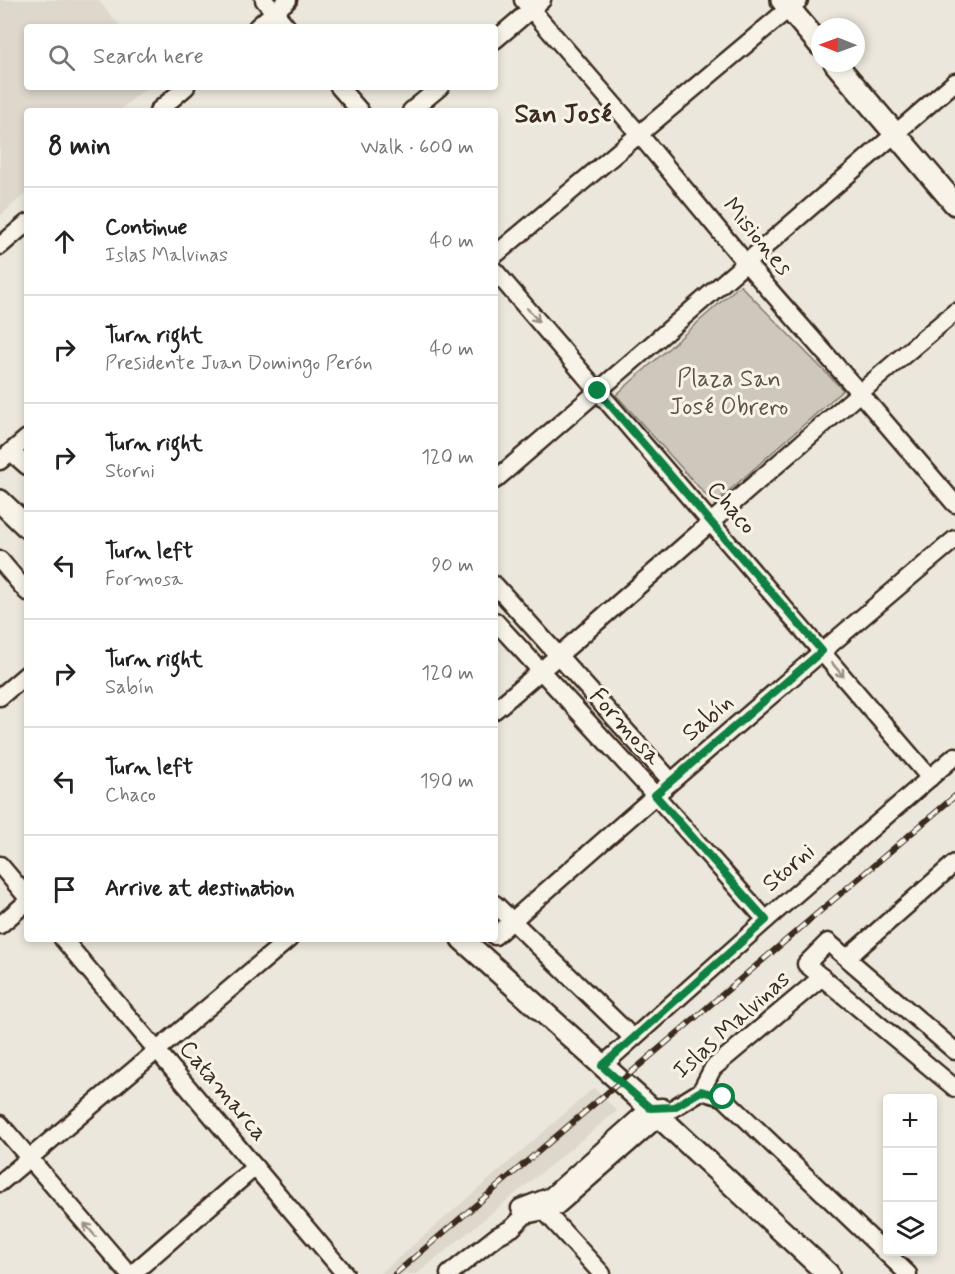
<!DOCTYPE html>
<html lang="en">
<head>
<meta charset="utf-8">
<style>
  body { margin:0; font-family:Mynerve,sans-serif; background:#f2f2f2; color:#222 }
  .controls { position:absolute; right:18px; bottom:18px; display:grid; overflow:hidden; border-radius:6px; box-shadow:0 3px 9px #0003 }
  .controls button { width:54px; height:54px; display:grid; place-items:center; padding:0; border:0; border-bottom:2px solid #e0e0e0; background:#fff; color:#222; font:30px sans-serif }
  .compass { position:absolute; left:811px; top:18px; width:54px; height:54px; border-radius:50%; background:#fff; box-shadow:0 3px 9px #0003; rotate:271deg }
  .stop { position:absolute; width:18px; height:18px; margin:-14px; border:4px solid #0b8043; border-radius:50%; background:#fff }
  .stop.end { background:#0b8043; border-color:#fff; box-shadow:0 2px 6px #0008 }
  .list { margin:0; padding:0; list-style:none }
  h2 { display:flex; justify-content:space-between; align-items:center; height:78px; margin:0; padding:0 24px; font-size:26px }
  h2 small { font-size:20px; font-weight:400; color:#767676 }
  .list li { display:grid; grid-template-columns:39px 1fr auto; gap:18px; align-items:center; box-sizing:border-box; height:108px; padding:0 24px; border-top:2px solid #e0e0e0 }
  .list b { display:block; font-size:22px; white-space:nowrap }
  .list p { margin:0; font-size:20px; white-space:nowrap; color:#767676 }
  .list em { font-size:20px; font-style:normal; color:#767676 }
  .icon { flex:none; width:33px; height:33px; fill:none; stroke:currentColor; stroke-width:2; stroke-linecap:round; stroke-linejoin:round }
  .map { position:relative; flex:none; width:955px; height:1274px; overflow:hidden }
  .search { position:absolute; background:#fff; box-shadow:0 3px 9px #0003; left:24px; top:24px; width:474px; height:66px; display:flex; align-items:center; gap:15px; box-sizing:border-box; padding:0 21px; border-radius:6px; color:#767676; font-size:22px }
  .panel { position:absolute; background:#fff; box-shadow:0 3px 9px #0003; left:24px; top:108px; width:474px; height:834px; border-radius:6px }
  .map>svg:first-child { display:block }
  .built { fill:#ddd7cc }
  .green { fill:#cec8bc; stroke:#84796d; stroke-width:1.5 }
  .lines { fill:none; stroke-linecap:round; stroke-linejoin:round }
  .minor-casing { stroke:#3b2a1e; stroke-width:21 }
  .major-casing { stroke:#3b2a1e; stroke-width:26 }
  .minor { stroke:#f7f3e8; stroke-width:16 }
  .major { stroke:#f7f3e8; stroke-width:21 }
  .rail-casing { stroke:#3b2a1e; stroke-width:6 }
  .rail { stroke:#f7f3e8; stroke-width:4; stroke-dasharray:11; stroke-linecap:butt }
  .oneway { stroke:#998e83 }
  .route { stroke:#0b8043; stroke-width:8 }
  .labels { text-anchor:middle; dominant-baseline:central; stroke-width:6; stroke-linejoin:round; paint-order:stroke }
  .street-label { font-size:24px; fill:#3b2a1e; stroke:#f7f3e8 }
  .park-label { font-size:24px; fill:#605246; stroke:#f7f3e8 }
  .neighbourhood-label { font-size:26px; font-weight:bold; fill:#3b2a1e; stroke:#f7f3e8 }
</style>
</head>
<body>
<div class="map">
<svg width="955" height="1274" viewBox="0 0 955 1274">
  <rect width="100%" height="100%" fill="#ece7dc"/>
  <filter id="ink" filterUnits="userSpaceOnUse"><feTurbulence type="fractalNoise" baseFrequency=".0167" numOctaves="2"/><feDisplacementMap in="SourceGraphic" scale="12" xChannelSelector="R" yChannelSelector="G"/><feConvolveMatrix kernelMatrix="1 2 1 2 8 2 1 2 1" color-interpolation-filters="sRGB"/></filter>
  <g filter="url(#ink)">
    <!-- built -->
    <g class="built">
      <path d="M0 0H98L121 27H27V87H147L119 111H27V192L0 216Z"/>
      <path d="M594 1088 617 1111 417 1274H380Z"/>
    </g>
    <!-- green -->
    <path class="green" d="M740 285 843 390 714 504 616 395Z"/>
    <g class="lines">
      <defs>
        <g id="minor">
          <path d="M264 0 287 27"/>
          <path d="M523 0 639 134 746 263 859 392 955 504"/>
          <path d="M257 27 288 0"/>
          <path d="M495 40 542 0"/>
          <path d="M339 87 360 111"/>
          <path d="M158 111 186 87"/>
          <path d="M411 111 440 87"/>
          <path d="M0 246 27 223"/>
          <path d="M495 255 799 0"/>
          <path d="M495 271 930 778"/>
          <path d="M11 452 27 466"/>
          <path d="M0 461 27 438"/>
          <path d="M495 480 955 82"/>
          <path d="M0 560 27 592"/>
          <path d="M495 585 671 781"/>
          <path d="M495 621 655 795 766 920"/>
          <path d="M0 697 27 674"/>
          <path d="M495 710C649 579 799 442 955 312"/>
          <path d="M0 865 27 897"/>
          <path d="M495 904 633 1038"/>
          <path d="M0 925 27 902"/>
          <path d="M495 936C647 802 800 669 955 539"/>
          <path d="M63 939 345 1274"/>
          <path d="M847 958 955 863"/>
          <path d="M955 1051 828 942 806 964 955 1088"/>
          <path d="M602 1066 766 920 955 756"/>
          <path d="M701 1091 723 1097 908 1274"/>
          <path d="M0 1124 129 1274"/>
          <path d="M0 1183 289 939"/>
          <path d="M538 1204 602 1274"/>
          <path d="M520 1208 551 1196 650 1108 662 1107"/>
          <path d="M132 1274 255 1167"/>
          <path d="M449 1274 497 1236 512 1228 525 1215 544 1211 556 1207 659 1117 701 1091 713 1068 822 977"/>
        </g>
        <g id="major">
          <path d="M782 0 820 45"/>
          <path d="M835 63 955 204"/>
          <path d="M0 501 27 527"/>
          <path d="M462 939 650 1108 828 1274"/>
        </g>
      </defs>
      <!-- minor casing -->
      <use href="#minor" class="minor-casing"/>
      <!-- major casing -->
      <use href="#major" class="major-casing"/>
      <!-- minor -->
      <use href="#minor" class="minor"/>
      <!-- major -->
      <use href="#major" class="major"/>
      <defs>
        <path id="rail" d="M395 1274 955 796"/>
      </defs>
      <!-- rail casing -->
      <use href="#rail" class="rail-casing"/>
      <!-- rail -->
      <use href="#rail" class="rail"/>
    </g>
    <!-- one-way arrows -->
    <defs><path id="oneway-shaft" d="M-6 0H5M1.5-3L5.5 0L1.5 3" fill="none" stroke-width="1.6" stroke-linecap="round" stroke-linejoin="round" transform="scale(1.5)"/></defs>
    <g class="oneway">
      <use href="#oneway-shaft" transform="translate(533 315) rotate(49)"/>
      <use href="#oneway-shaft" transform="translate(838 670) rotate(50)"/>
      <use href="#oneway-shaft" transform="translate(90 1230) rotate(-131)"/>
    </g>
  </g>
  <g class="lines" filter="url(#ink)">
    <!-- route -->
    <path class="route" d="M598 391 822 651 655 795 766 920 602 1066 650 1108 674 1107 701 1091 723 1097"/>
  </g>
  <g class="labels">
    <!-- street labels -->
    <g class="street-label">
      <text transform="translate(757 237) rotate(50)">Misiones</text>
      <text transform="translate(731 508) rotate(49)">Chaco</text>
      <text transform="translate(708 718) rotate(-41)">Sabín</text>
      <text transform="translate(625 727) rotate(48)">Formosa</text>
      <text transform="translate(789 868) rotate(-41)">Storni</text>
      <text transform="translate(732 1025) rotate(-42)">Islas Malvinas</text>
      <text transform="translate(223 1091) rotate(50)">Catamarca</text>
    </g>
    <!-- park labels -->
    <g class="park-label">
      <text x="729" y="379">Plaza San<tspan x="729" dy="28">José Obrero</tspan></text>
    </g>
    <!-- neighbourhood labels -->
    <g class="neighbourhood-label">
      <text x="563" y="115">San José</text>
    </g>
  </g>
</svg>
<div class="controls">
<button>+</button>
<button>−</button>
<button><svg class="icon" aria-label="layers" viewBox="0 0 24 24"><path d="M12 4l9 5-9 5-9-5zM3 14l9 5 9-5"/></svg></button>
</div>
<svg class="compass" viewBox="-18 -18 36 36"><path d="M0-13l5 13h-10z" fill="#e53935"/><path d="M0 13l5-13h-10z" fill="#767676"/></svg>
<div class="stop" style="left:723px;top:1097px"></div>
<div class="stop end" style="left:598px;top:391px"></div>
<div class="search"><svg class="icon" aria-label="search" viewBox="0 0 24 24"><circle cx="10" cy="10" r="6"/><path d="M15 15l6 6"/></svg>Search here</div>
<section class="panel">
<h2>8 min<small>Walk · 600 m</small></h2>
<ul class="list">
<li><svg class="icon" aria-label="ahead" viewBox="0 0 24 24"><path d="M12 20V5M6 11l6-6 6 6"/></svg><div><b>Continue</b><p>Islas Malvinas</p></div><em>40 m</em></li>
<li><svg class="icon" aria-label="right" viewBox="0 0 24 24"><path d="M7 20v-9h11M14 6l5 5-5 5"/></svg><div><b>Turn right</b><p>Presidente Juan Domingo Perón</p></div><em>40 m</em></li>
<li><svg class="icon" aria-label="right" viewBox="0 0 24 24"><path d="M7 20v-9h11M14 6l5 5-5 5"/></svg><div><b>Turn right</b><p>Storni</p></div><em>120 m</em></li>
<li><svg class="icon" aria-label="left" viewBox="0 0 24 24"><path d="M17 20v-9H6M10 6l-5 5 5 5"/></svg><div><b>Turn left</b><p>Formosa</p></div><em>90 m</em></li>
<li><svg class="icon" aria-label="right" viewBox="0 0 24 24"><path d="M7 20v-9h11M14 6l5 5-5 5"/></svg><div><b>Turn right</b><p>Sabín</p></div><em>120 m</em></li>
<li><svg class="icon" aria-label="left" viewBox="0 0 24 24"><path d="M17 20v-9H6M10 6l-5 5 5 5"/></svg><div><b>Turn left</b><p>Chaco</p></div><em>190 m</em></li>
<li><svg class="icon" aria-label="arrive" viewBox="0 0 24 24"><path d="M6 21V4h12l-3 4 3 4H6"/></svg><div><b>Arrive at destination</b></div></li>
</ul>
</section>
</div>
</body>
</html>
